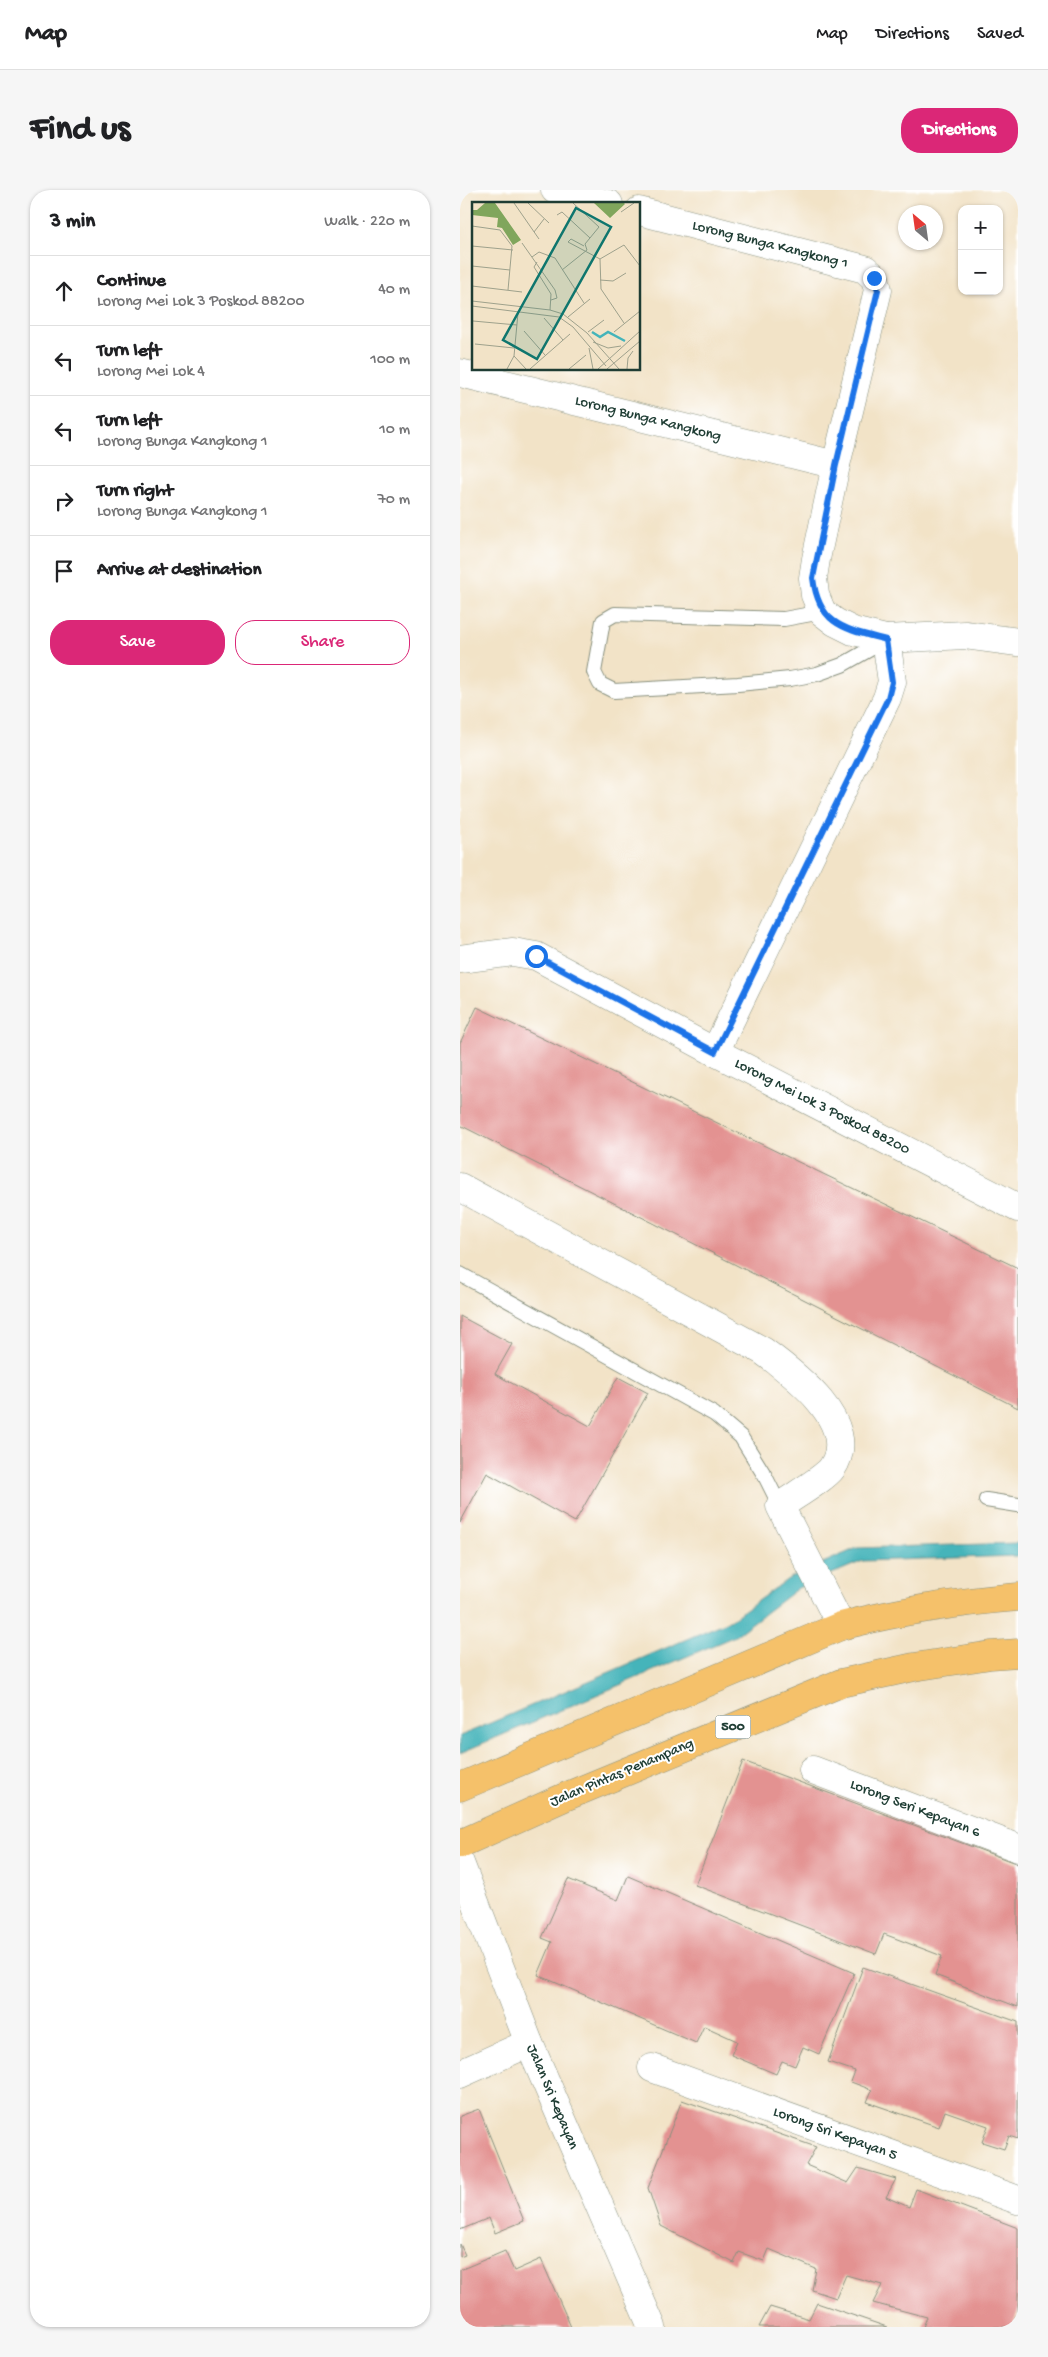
<!DOCTYPE html>
<html lang="en">
<head>
<meta charset="utf-8">
<style>
  body { margin:0; font-family:"Gochi Hand",sans-serif; background:#f6f6f6; color:#202124 }
  .controls { position:absolute; right:15px; top:15px; display:grid; overflow:hidden; border-radius:10px; box-shadow:0 1px 4px #0004 }
  .controls button { width:45px; height:45px; display:grid; place-items:center; padding:0; border:0; border-bottom:1px solid #e0e0e0; background:#fff; color:#202124; font:25px sans-serif }
  .compass { position:absolute; left:438px; top:15px; width:45px; height:45px; border-radius:50%; background:#fff; box-shadow:0 1px 4px #0004; rotate:331deg }
  .stop { position:absolute; width:15px; height:15px; margin:-11px; border:4px solid #1a73e8; border-radius:50%; background:#fff }
  .stop.end { background:#1a73e8; border-color:#fff; box-shadow:0 1px 5px #0008 }
  .list { margin:0; padding:0; list-style:none }
  h2 { display:flex; justify-content:space-between; align-items:center; height:65px; margin:0; padding:0 20px; font-size:21px }
  h2 small { font-size:16px; font-weight:400; color:#757577 }
  .list li { display:grid; grid-template-columns:32px 1fr auto; gap:15px; align-items:center; box-sizing:border-box; height:70px; padding:0 20px; border-top:1px solid #e0e0e0 }
  .list b { display:block; font-size:19px; white-space:nowrap }
  .list p { margin:0; font-size:16px; white-space:nowrap; color:#757577 }
  .list em { font-size:16px; font-style:normal; color:#757577 }
  .actions { display:flex; gap:10px; padding:15px 20px }
  .actions a { flex:1; padding:11px 0; border:1px solid #db2777; border-radius:20px; text-align:center; font-size:18px; color:#db2777 }
  .actions .main { background:#db2777; color:#fff }
  .icon { flex:none; width:28px; height:28px; fill:none; stroke:currentColor; stroke-width:2; stroke-linecap:round; stroke-linejoin:round }
  .map { position:relative; flex:none; width:558px; height:2137px; overflow:hidden; border-radius:20px }
  header { display:flex; align-items:center; gap:30px; box-sizing:border-box; height:70px; padding:0 25px; background:#fff; border-bottom:1px solid #e0e0e0 }
  header strong { font-size:24px }
  nav { display:flex; gap:28px; margin-inline-start:auto; font-size:18px }
  .intro { display:flex; align-items:center; justify-content:space-between; box-sizing:border-box; height:120px; padding:0 30px }
  h1 { margin:0; font-size:35px }
  .button { padding:12px 22px; border-radius:20px; background:#db2777; color:#fff; font-size:18px; font-weight:700 }
  main { display:flex; gap:30px; padding:0 30px }
  aside { flex:1; background:#fff; border-radius:20px; box-shadow:0 1px 4px #0004 }
  .map>svg:first-child { display:block }
  .water { fill:#44b4ba; stroke:#327877 }
  .building { fill:#e39291 }
  .lines { fill:none; stroke-linecap:round; stroke-linejoin:round }
  .service-casing { stroke:#88907e; stroke-width:16 }
  .minor-casing { stroke:#88907e; stroke-width:29 }
  .primary-casing { stroke:#88907e; stroke-width:29 }
  .service { stroke:#fff; stroke-width:14 }
  .minor { stroke:#fff; stroke-width:28 }
  .primary { stroke:#f5c16b; stroke-width:28 }
  .route { stroke:#1a73e8; stroke-width:6 }
  .labels { text-anchor:middle; dominant-baseline:central; stroke-width:4; stroke-linejoin:round; paint-order:stroke }
  .shield { fill:#fff; stroke:#627771; stroke-width:1 }
  .shield-label { font-size:14px; font-weight:bold; fill:#1f3d34 }
  .street-label { font-size:15px; fill:#1f3d34; stroke:#fff }
  .inset-river { fill:none; stroke:#44b4ba; stroke-width:2.5 }
  .inset-road { fill:none; stroke:#9ea18c; stroke-width:1 }
  .view { fill:#0f766e; fill-opacity:0.15; stroke:#0f766e; stroke-width:2.5 }
  .inset-edge { fill:none; stroke:#1f3d34; stroke-width:2.5 }
</style>
</head>
<body>
<header>
<strong>Map</strong>
<nav><a>Map</a><a>Directions</a><a>Saved</a></nav>
</header>
<div class="intro"><h1>Find us</h1><a class="button">Directions</a></div>
<main>
<aside>
<h2>3 min<small>Walk · 220 m</small></h2>
<ul class="list">
<li><svg class="icon" aria-label="ahead" viewBox="0 0 24 24"><path d="M12 20V5M6 11l6-6 6 6"/></svg><div><b>Continue</b><p>Lorong Mei Lok 3 Poskod 88200</p></div><em>40 m</em></li>
<li><svg class="icon" aria-label="left" viewBox="0 0 24 24"><path d="M17 20v-9H6M10 6l-5 5 5 5"/></svg><div><b>Turn left</b><p>Lorong Mei Lok 4</p></div><em>100 m</em></li>
<li><svg class="icon" aria-label="left" viewBox="0 0 24 24"><path d="M17 20v-9H6M10 6l-5 5 5 5"/></svg><div><b>Turn left</b><p>Lorong Bunga Kangkong 1</p></div><em>10 m</em></li>
<li><svg class="icon" aria-label="right" viewBox="0 0 24 24"><path d="M7 20v-9h11M14 6l5 5-5 5"/></svg><div><b>Turn right</b><p>Lorong Bunga Kangkong 1</p></div><em>70 m</em></li>
<li><svg class="icon" aria-label="arrive" viewBox="0 0 24 24"><path d="M6 21V4h12l-3 4 3 4H6"/></svg><div><b>Arrive at destination</b></div></li>
</ul>
<div class="actions"><a class="main">Save</a><a>Share</a></div>
</aside>
<div class="map">
<svg width="558" height="2137" viewBox="0 0 558 2137">
  <rect width="100%" height="100%" fill="#fff"/>
  <filter id="ink" filterUnits="userSpaceOnUse"><feTurbulence type="fractalNoise" baseFrequency=".02" numOctaves="2"/><feDisplacementMap in="SourceGraphic" scale="10" xChannelSelector="R" yChannelSelector="G"/><feConvolveMatrix kernelMatrix="1 2 1 2 8 2 1 2 1" color-interpolation-filters="sRGB"/></filter>
  <filter id="wash" filterUnits="userSpaceOnUse"><feTurbulence type="fractalNoise" baseFrequency=".0096" numOctaves="4" result="noise"/><feDisplacementMap in="SourceGraphic" scale="20" xChannelSelector="R" yChannelSelector="G"/><feGaussianBlur stdDeviation="1.12" result="paint"/><feColorMatrix in="noise" values="0 0 0 0 0 0 0 0 0 0 0 0 0 0 0 0 0 1.4 0 .05"/><feComposite in="paint" operator="in"/></filter>
  <g filter="url(#wash)">
    <rect width="100%" height="100%" fill="#f2e3c7"/>
    <!-- water -->
    <path class="water" d="M558 1353V1366L403 1371 338 1398 275 1446 0 1563V1546L269 1431 331 1387 397 1358Z"/>
    <g id="blocks">
      <!-- building -->
      <g class="building">
        <path d="M17 817 558 1078V1218L0 935V853Z"/>
        <path d="M0 1126 52 1154 35 1184 130 1236 158 1187 188 1203 115 1332 27 1283 0 1333Z"/>
        <path d="M283 1571 558 1674V1817L475 1785 482 1766 424 1744 416 1764 235 1695Z"/>
        <path d="M168 1686 394 1783 359 1864 343 1857 335 1876 322 1871 316 1884 271 1865 277 1851 244 1836 236 1853 78 1785 92 1752 82 1748 108 1689 158 1710Z"/>
        <path d="M403 1777 558 1832V1949L549 1946 544 1959 522 1952 528 1936 485 1921 479 1937 407 1912 412 1900 391 1892 395 1881 368 1872Z"/>
        <path d="M222 1910 356 1957 346 1975 388 1993 398 1978 436 1989 426 2007 449 2017 456 1999 558 2038V2121L552 2137H463L467 2127 413 2113 422 2095 386 2085 376 2108 352 2100 356 2079 309 2059 304 2071 279 2062 274 2073 201 2036 188 1998Z"/>
        <path d="M19 1919 64 2031 35 2043 29 2028 0 2040V1926Z"/>
        <path d="M0 2054 5 2065 0 2067Z"/>
        <path d="M45 2061 54 2081 81 2069 111 2137H0V2080Z"/>
        <path d="M357 2113 427 2137H299L310 2117 349 2129Z"/>
      </g>
    </g>
  </g>
  <g filter="url(#ink)">
    <use href="#blocks" fill-opacity="0" stroke="#88907e" stroke-width="1"/>
    <g class="lines">
      <defs>
        <g id="service">
          <path d="M362 422 324 429 155 424 143 431 134 482 140 494 154 501 278 494 330 489 357 484 382 475 426 450"/>
          <path d="M0 1084 254 1224 281 1247 305 1286 320 1316"/>
          <path d="M526 1310 558 1315"/>
        </g>
        <g id="minor">
          <path d="M95 0 149 14"/>
          <path d="M179 21 405 79 415 88 418 100 376 275 356 369 353 388 355 405 362 422 375 432 393 441 426 449 505 445 558 452"/>
          <path d="M0 183 376 275"/>
          <path d="M0 769 53 762 76 766 255 862 558 1018"/>
          <path d="M255 862 427 508 432 492 426 449"/>
          <path d="M0 997 303 1161C333 1183 402 1234 372 1278 365 1288 331 1308 320 1316L381 1436"/>
          <path d="M353 1580 558 1658"/>
          <path d="M0 1673 69 1853 192 2137"/>
          <path d="M192 1878 558 2010"/>
          <path d="M0 1884 69 1853"/>
        </g>
        <g id="primary">
          <path d="M0 1597 381 1436C440 1421 497 1412 558 1407"/>
          <path d="M0 1654 107 1606 381 1493 454 1477 531 1465 558 1463"/>
        </g>
      </defs>
      <!-- service casing -->
      <use href="#service" class="service-casing"/>
      <!-- minor casing -->
      <use href="#minor" class="minor-casing"/>
      <!-- primary casing -->
      <use href="#primary" class="primary-casing"/>
      <!-- service -->
      <use href="#service" class="service"/>
      <!-- minor -->
      <use href="#minor" class="minor"/>
      <!-- primary -->
      <use href="#primary" class="primary"/>
    </g>
  </g>
  <g class="lines" filter="url(#ink)">
    <!-- route -->
    <path class="route" d="M76 766 255 862 428 508 432 492 426 450C385 439 359 436 353 388L376 275 418 100 414 88"/>
  </g>
  <g class="labels">
    <!-- shield labels -->
    <rect class="shield" x="255.5" y="1525.5" width="35" height="23" rx="4"/>
    <g class="shield-label">
      <text x="273" y="1537">500</text>
    </g>
    <!-- street labels -->
    <g class="street-label">
      <text transform="translate(310 55) rotate(14)">Lorong Bunga Kangkong 1</text>
      <text transform="translate(188 229) rotate(14)">Lorong Bunga Kangkong</text>
      <text transform="translate(362 917) rotate(27)">Lorong Mei Lok 3 Poskod 88200</text>
      <text transform="translate(162 1583) rotate(-23)">Jalan Pintas Penampang</text>
      <text transform="translate(455 1619) rotate(21)">Lorong Seri Kepayan 6</text>
      <text transform="translate(92 1907) rotate(67)">Jalan Sri Kepayan</text>
      <text transform="translate(375 1944) rotate(20)">Lorong Sri Kepayan 5</text>
    </g>
  </g>
  <!-- overview -->
  <g transform="translate(12 12)">
    <rect width="168" height="168" fill="#f2e3c7"/>
    <path d="M13 1H23L49 38 41 43 30 26 25 25 26 16 0 13V8H5ZM122 1H152L153 2 138 16Z" fill="#80a65c"/>
    <path class="inset-river" d="M120 130 128 135 136 130 153 139"/>
    <path class="inset-road" d="M42 1 67 37M56 1 77 21M101 1 127 25 113 42 115 48M149 10 162 1M85 13 90 10 118 36M0 24 28 28 40 44 36 88M62 30 72 17M50 41 83 88 85 96 79 98M0 44 41 48M112 44 99 37 96 40 128 57 129 87 152 121M60 55 67 50 83 56 112 101M128 57 152 43 168 64M65 60 62 65 79 92 78 108M0 64 38 68M90 68 115 48M128 78 141 79 154 71M0 84 50 90M0 99 78 108 91 112 115 131 147 167M0 104 87 115 101 125 134 164M96 115 118 97M72 116 91 138M1 119 45 123M52 129 73 153M116 130 132 118M142 130 168 109M121 140 136 146 149 144M3 142 42 146M117 146 121 167M42 154 54 167M35 167 42 154 46 111M58 167 98 132M97 167 114 153M126 167 168 129M135 167 168 139M155 167 156 156 161 149"/>
    <path class="view" d="M104 6 139 25 65 157 31 138Z"/>
    <rect width="168" height="168" class="inset-edge"/>
  </g>
</svg>
<div class="controls">
<button>+</button>
<button>−</button>
</div>
<svg class="compass" viewBox="-18 -18 36 36"><path d="M0-13l5 13h-10z" fill="#e53935"/><path d="M0 13l5-13h-10z" fill="#757577"/></svg>
<div class="stop" style="left:76px;top:766px"></div>
<div class="stop end" style="left:414px;top:88px"></div>
</div>
</main>
</body>
</html>
